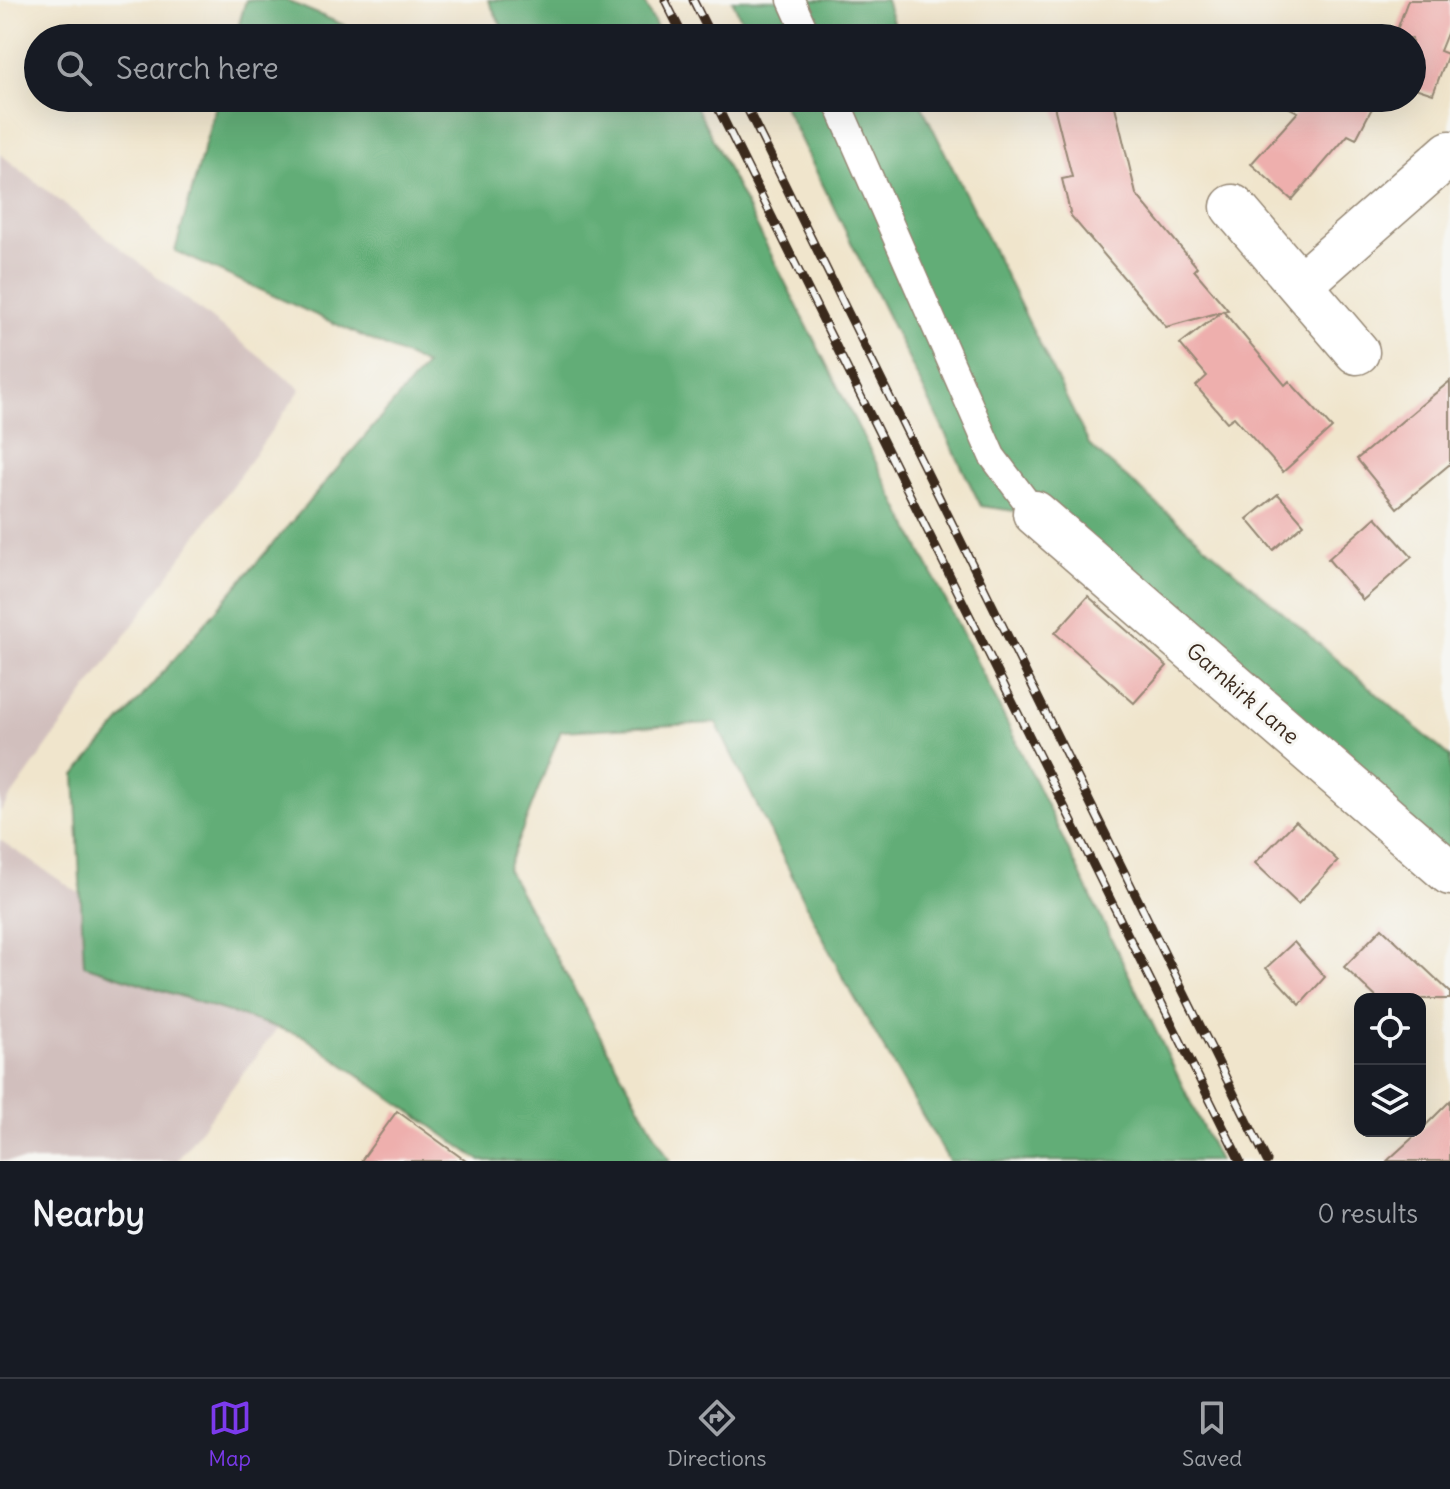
<!DOCTYPE html>
<html lang="en">
<head>
<meta charset="utf-8">
<style>
  body { margin:0; font-family:Delius,sans-serif; background:#242831; color:#f1f3f6 }
  .controls { position:absolute; right:24px; bottom:24px; display:grid; overflow:hidden; border-radius:16px; box-shadow:0 8px 32px #0002 }
  .controls button { width:72px; height:72px; display:grid; place-items:center; padding:0; border:0; border-bottom:2px solid #363941; background:#171b24; color:#f1f3f6; font:40px sans-serif }
  .list { margin:0; padding:0; list-style:none }
  h2 { display:flex; justify-content:space-between; align-items:center; height:104px; margin:0; padding:0 32px; font-size:34px }
  h2 small { font-size:26px; font-weight:400; color:#9ea1a6 }
  .icon { flex:none; width:44px; height:44px; fill:none; stroke:currentColor; stroke-width:2; stroke-linecap:round; stroke-linejoin:round }
  .map { position:relative; flex:none; width:1450px; height:1161px; overflow:hidden }
  .search { position:absolute; background:#171b24; box-shadow:0 8px 32px #0002; left:24px; right:24px; top:24px; height:88px; display:flex; align-items:center; gap:20px; box-sizing:border-box; padding:0 28px; border-radius:44px; color:#9ea1a6; font-size:30px }
  .sheet { height:216px; background:#171b24 }
  nav { display:flex; justify-content:space-around; align-items:center; box-sizing:border-box; height:112px; border-top:2px solid #363941; background:#171b24; font-size:22px; color:#9ea1a6 }
  nav a { display:grid; justify-items:center; gap:4px }
  nav .on { color:#7c3aed }
  .map>svg:first-child { display:block }
  .industrial { fill:#d1bfbd }
  .forest { fill:#62ad77; stroke:#4e6c4a; stroke-width:2 }
  .building { fill:#eeafad }
  .lines { fill:none; stroke-linecap:round; stroke-linejoin:round }
  .service-casing { stroke:#968875; stroke-width:29 }
  .minor-casing { stroke:#968875; stroke-width:47 }
  .service { stroke:#fff; stroke-width:26 }
  .minor { stroke:#fff; stroke-width:44 }
  .rail-casing { stroke:#3b2a1e; stroke-width:9 }
  .rail { stroke:#f6f6f2; stroke-width:6; stroke-dasharray:18; stroke-linecap:butt }
  .labels { text-anchor:middle; dominant-baseline:central; stroke-width:6; stroke-linejoin:round; paint-order:stroke }
  .street-label { font-size:22px; fill:#3b2a1e; stroke:#f6f6f2 }
</style>
</head>
<body>
<div class="map">
<svg width="1450" height="1161" viewBox="0 0 1450 1161">
  <rect width="100%" height="100%" fill="#f6f6f2"/>
  <filter id="ink" filterUnits="userSpaceOnUse"><feTurbulence type="fractalNoise" baseFrequency=".0125" numOctaves="2"/><feDisplacementMap in="SourceGraphic" scale="16" xChannelSelector="R" yChannelSelector="G"/><feConvolveMatrix kernelMatrix="1 2 1 2 8 2 1 2 1" color-interpolation-filters="sRGB"/></filter>
  <filter id="wash" filterUnits="userSpaceOnUse"><feTurbulence type="fractalNoise" baseFrequency=".006" numOctaves="4" result="noise"/><feDisplacementMap in="SourceGraphic" scale="32" xChannelSelector="R" yChannelSelector="G"/><feGaussianBlur stdDeviation="1.8" result="paint"/><feColorMatrix in="noise" values="0 0 0 0 0 0 0 0 0 0 0 0 0 0 0 0 0 1.4 0 .05"/><feComposite in="paint" operator="in"/></filter>
  <g filter="url(#wash)">
    <rect width="100%" height="100%" fill="#f0e5cc"/>
    <!-- industrial -->
    <g class="industrial">
      <path d="M0 154 301 389 0 812Z"/>
      <path d="M0 840 278 1027 177 1161H0Z"/>
    </g>
    <!-- forest -->
    <g class="forest">
      <path d="M246 0H285L374 38H235Z"/>
      <path d="M488 0H643L662 38H508Z"/>
      <path d="M732 0H886L898 38H750Z"/>
      <path d="M218 98H692L990 688 1219 1161H949L842 976 716 723 561 731 507 869 670 1161H481L303 1036 84 965 75 775 426 365 175 251Z"/>
      <path d="M780 98H918L1090 446 1450 757V857L1028 513 981 506Z"/>
    </g>
    <g id="blocks">
      <!-- building -->
      <g class="building">
        <path d="M1408 0H1450V26L1440 51 1448 54 1433 94 1412 87V38H1394Z"/>
        <path d="M1052 98H1113L1136 194 1197 267 1194 270 1228 310 1166 327 1071 216 1062 179 1072 177Z"/>
        <path d="M1270 98H1381L1371 110 1356 139 1348 135 1292 200 1251 164 1298 112Z"/>
        <path d="M1223 311 1285 385 1289 381 1332 428 1283 472 1234 417 1227 422 1196 386 1207 376 1180 344Z"/>
        <path d="M1450 381V464L1397 508 1357 459Z"/>
        <path d="M1278 494 1304 524 1273 550 1247 519Z"/>
        <path d="M1376 517 1412 557 1363 600 1328 559Z"/>
        <path d="M1088 596 1167 666 1134 703 1055 633Z"/>
        <path d="M1296 821 1338 861 1298 904 1255 863Z"/>
        <path d="M1382 928 1450 992V999H1378L1344 967Z"/>
        <path d="M1294 942 1325 977 1300 1005 1266 968Z"/>
        <path d="M1450 1101V1161H1387L1420 1131Z"/>
        <path d="M397 1111 466 1161H361Z"/>
      </g>
    </g>
  </g>
  <g filter="url(#ink)">
    <use href="#blocks" fill-opacity="0" stroke="#968875" stroke-width="2"/>
    <g class="lines">
      <defs>
        <g id="service">
          <path d="M791 0 808 38"/>
          <path d="M835 98 992 456 1035 513"/>
        </g>
        <g id="minor">
          <path d="M1233 207 1357 352"/>
          <path d="M1301 284 1450 153"/>
          <path d="M1035 513 1450 873"/>
        </g>
      </defs>
      <!-- service casing -->
      <use href="#service" class="service-casing"/>
      <!-- minor casing -->
      <use href="#minor" class="minor-casing"/>
      <!-- service -->
      <use href="#service" class="service"/>
      <!-- minor -->
      <use href="#minor" class="minor"/>
      <defs>
        <g id="rail">
          <path d="M665 0 684 38"/>
          <path d="M693 0 712 38"/>
          <path d="M713 98 1240 1161"/>
          <path d="M742 98 1267 1161"/>
        </g>
      </defs>
      <!-- rail casing -->
      <use href="#rail" class="rail-casing"/>
      <!-- rail -->
      <use href="#rail" class="rail"/>
    </g>
  </g>
  <g class="labels">
    <!-- street labels -->
    <g class="street-label">
      <text transform="translate(1243 693) rotate(41)">Garnkirk Lane</text>
    </g>
  </g>
</svg>
<div class="controls">
<button><svg class="icon" aria-label="locate" viewBox="0 0 24 24"><circle cx="12" cy="12" r="6"/><path d="M12 2v4M12 18v4M2 12h4M18 12h4"/></svg></button>
<button><svg class="icon" aria-label="layers" viewBox="0 0 24 24"><path d="M12 4l9 5-9 5-9-5zM3 14l9 5 9-5"/></svg></button>
</div>
<div class="search"><svg class="icon" aria-label="search" viewBox="0 0 24 24"><circle cx="10" cy="10" r="6"/><path d="M15 15l6 6"/></svg>Search here</div>
</div>
<section class="sheet">
<h2>Nearby<small>0 results</small></h2>
<ul class="list">
</ul>
</section>
<nav>
<a class="on"><svg class="icon" aria-label="map" viewBox="0 0 24 24"><path d="M3 6l6-2 6 2 6-2v14l-6 2-6-2-6 2zM9 4v14M15 6v14"/></svg>Map</a>
<a><svg class="icon" aria-label="directions" viewBox="0 0 24 24"><path d="M12 3l9 9-9 9-9-9zM9 14v-3h6M13 9l2 2-2 2"/></svg>Directions</a>
<a><svg class="icon" aria-label="saved" viewBox="0 0 24 24"><path d="M7 4h10v16l-5-4-5 4z"/></svg>Saved</a>
</nav>
</body>
</html>
